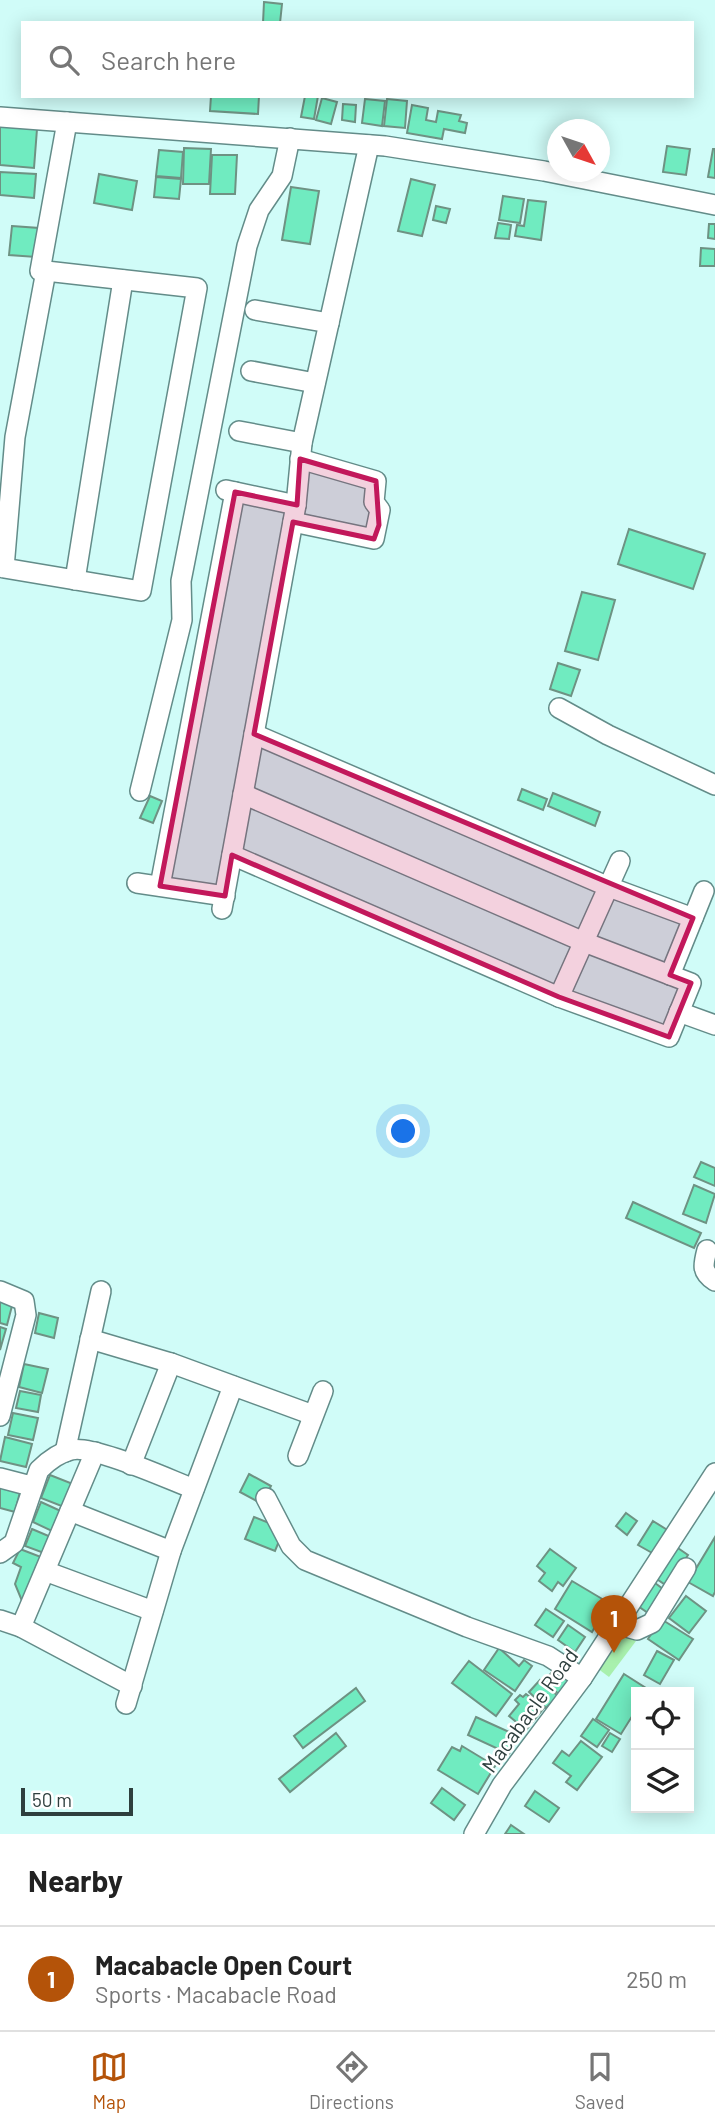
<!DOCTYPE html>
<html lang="en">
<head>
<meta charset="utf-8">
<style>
  body { margin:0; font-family:Barlow,sans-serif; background:#f6f6f6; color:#222 }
  .controls { position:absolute; right:21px; bottom:21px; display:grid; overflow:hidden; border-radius:0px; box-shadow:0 4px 18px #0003 }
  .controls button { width:63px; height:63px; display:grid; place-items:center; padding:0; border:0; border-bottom:2px solid #e0e0e0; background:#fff; color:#222; font:35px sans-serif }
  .compass { position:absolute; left:547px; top:119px; width:63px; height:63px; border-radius:50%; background:#fff; box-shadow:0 4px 18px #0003; rotate:130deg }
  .scale { position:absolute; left:21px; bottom:18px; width:112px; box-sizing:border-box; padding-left:7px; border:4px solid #2e3f3e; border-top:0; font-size:19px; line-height:24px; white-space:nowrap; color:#2e3f3e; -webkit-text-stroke:5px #fff; paint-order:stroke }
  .you { position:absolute; left:404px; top:1132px; width:24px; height:24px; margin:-18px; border:5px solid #fff; border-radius:50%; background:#1a73e8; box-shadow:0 0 0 10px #1a73e833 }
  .badge { display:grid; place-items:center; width:46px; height:46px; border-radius:50%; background:#b45309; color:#fff; font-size:23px; font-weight:700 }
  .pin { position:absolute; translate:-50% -58px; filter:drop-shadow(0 2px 4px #0008) }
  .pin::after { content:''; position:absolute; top:37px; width:24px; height:21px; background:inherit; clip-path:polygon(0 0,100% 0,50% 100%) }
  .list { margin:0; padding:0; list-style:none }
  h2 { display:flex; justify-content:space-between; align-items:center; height:91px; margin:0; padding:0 28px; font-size:30px }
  h2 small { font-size:23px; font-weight:400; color:#767676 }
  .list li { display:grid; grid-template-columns:46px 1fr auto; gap:21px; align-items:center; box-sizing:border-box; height:105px; padding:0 28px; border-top:2px solid #e0e0e0 }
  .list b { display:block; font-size:26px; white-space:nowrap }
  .list p { margin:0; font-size:23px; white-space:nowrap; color:#767676 }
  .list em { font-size:23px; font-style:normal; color:#767676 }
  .icon { flex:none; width:38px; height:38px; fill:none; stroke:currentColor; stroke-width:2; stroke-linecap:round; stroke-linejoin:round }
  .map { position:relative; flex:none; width:715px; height:1834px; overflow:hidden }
  .search { position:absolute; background:#fff; box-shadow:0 4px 18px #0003; left:21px; right:21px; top:21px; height:77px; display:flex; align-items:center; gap:18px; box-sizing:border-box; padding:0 24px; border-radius:0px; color:#767676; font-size:26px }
  .sheet { height:196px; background:#fff }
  nav { display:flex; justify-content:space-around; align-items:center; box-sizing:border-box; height:98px; border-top:2px solid #e0e0e0; background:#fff; font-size:19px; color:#767676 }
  nav a { display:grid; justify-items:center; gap:4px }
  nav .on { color:#b45309 }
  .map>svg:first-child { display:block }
  .green { fill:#a8f0ad }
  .building { fill:#70ebc0; stroke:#6e9283; stroke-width:2 }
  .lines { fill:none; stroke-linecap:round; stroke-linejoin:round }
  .minor-casing { stroke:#638c89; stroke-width:22 }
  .minor { stroke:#fff; stroke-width:19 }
  .marked { fill:#c2185b; fill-opacity:0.2; stroke:#c2185b; stroke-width:5; stroke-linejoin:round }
  .labels { text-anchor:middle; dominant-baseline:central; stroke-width:5; stroke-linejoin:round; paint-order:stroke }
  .street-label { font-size:21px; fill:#2e3f3e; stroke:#fff }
</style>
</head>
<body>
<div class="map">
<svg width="715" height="1834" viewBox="0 0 715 1834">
  <rect width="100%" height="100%" fill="#d0fcf8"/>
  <!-- green -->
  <path class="green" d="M619 1629 636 1641 609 1677 593 1665Z"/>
  <!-- building -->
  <g class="building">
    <path d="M264 2 282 4 280 23H263Z"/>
    <path d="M211 96H259L258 114 210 111Z"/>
    <path d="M305 96H318L314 119 301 117Z"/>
    <path d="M322 98 337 102 331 124 316 120Z"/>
    <path d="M365 99 385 101 382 126 362 123Z"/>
    <path d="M387 99 407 101 405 128 384 126Z"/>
    <path d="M343 104 356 105 355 122 342 120Z"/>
    <path d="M412 105 428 108 426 120 436 122 438 111 461 115 459 121 467 123 465 133 444 129 442 139 407 133Z"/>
    <path d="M0 126 37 129 34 168 0 165Z"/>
    <path d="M667 146 690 149 686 175 663 172Z"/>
    <path d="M184 148 211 149 209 184H183Z"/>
    <path d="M713 149H715V178L708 177Z"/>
    <path d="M159 150 183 152 181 178 156 176Z"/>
    <path d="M212 155H237L235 194H210Z"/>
    <path d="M0 172 36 174 34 198 0 195Z"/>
    <path d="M99 174 137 181 132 210 94 203Z"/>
    <path d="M156 177 181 179 179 199 154 197Z"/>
    <path d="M411 179 435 185 422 236 398 231Z"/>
    <path d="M291 187 319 191 310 244 282 240Z"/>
    <path d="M503 196 524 199 520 223 499 220Z"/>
    <path d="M528 200 546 202 541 240 515 236 517 225 524 226Z"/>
    <path d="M436 206 450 209 446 223 433 220Z"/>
    <path d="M498 223 511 225 509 239 495 238Z"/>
    <path d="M709 224H715V239L708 238Z"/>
    <path d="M12 226 39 228 36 257 9 255Z"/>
    <path d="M701 248 715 249V266H700Z"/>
    <path d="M629 529 705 554 693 589 618 564Z"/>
    <path d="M582 592 615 600 598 660 565 651Z"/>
    <path d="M558 663 580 670 571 696 550 689Z"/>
    <path d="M522 789 547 799 543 810 518 800Z"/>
    <path d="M553 793 600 812 595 826 548 806Z"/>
    <path d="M150 796 162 801 153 823 140 818Z"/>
    <path d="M701 1162 715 1168V1186L694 1177Z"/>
    <path d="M694 1185 715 1194 706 1223 683 1214Z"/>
    <path d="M633 1202 701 1233 694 1248 626 1218Z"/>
    <path d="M0 1298 13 1302 7 1325 0 1323Z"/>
    <path d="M39 1313 58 1318 54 1338 35 1333Z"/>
    <path d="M0 1327 6 1329 0 1350Z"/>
    <path d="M24 1364 48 1369 42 1393 19 1387Z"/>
    <path d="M20 1391 41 1395 38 1412 16 1408Z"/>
    <path d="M13 1413 38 1418 33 1440 8 1435Z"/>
    <path d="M5 1437 32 1444 26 1467 0 1461Z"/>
    <path d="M249 1474 271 1486 262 1504 240 1492Z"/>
    <path d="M50 1475 73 1484 64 1507 41 1498Z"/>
    <path d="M0 1487 20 1492 15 1512 0 1508Z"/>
    <path d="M41 1502 63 1512 54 1532 33 1522Z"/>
    <path d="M626 1513 637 1521 627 1535 616 1526Z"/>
    <path d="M254 1517 284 1529 275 1551 245 1539Z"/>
    <path d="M653 1521 669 1531 654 1554 638 1545Z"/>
    <path d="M32 1529 51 1537 44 1553 25 1546Z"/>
    <path d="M715 1537V1592L713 1596 688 1582Z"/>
    <path d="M672 1544 688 1555 667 1586 651 1575Z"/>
    <path d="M20 1549 41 1557 22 1601 15 1584 21 1567 13 1563Z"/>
    <path d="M550 1549 576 1568 563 1586 558 1582 552 1591 539 1581 545 1573 537 1566Z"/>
    <path d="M651 1580 667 1592 651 1615 635 1604Z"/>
    <path d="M572 1581 609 1603 592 1632 555 1609Z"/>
    <path d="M686 1596 706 1611 689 1633 669 1618Z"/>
    <path d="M546 1609 564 1621 553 1637 535 1625Z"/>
    <path d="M661 1619 693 1639 679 1660 648 1639Z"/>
    <path d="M568 1625 585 1637 575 1652 558 1640Z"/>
    <path d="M499 1648 519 1666 524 1660 532 1666 515 1691 484 1670Z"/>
    <path d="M657 1651 674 1660 660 1684 644 1675Z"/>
    <path d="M469 1661 512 1694 496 1716 452 1683Z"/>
    <path d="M556 1668 573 1684 562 1697 544 1681Z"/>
    <path d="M624 1674 649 1690 636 1692V1710L621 1734 596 1719Z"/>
    <path d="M540 1680 558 1696 546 1708 529 1692Z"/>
    <path d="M356 1688 365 1701 303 1748 294 1736Z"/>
    <path d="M526 1694 544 1708 526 1730 509 1716 519 1704 515 1700 520 1695 523 1697Z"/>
    <path d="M476 1717 518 1736 509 1754 468 1735Z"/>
    <path d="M593 1719 609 1730 597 1747 581 1736Z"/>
    <path d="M336 1733 346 1746 290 1792 279 1779Z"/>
    <path d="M610 1733 620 1739 612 1752 602 1746Z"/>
    <path d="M581 1741 602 1757 577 1790 566 1782 571 1776 553 1763 562 1751 569 1756Z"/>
    <path d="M462 1746 495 1766 478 1794 438 1770 452 1747 460 1751Z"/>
    <path d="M442 1788 465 1805 454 1820 431 1803Z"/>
    <path d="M535 1791 559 1808 549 1822 525 1806Z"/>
    <path d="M511 1825 524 1834H505Z"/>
  </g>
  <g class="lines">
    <defs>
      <g id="minor">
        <path d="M0 117 385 146 544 171 715 205"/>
        <path d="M46 271 15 437 4 568 141 591 197 288 46 271H40L67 122"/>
        <path d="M255 310 329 323"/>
        <path d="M251 371 315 383"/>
        <path d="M239 431 302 443"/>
        <path d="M226 490 296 505"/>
        <path d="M293 522 374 539 380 510 374 502 376 481 300 459"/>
        <path d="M75 580 123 280"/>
        <path d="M559 708 608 735 715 785"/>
        <path d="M254 734 609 887 693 918"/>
        <path d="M140 791 182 620 181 581 247 246 259 210 282 176 290 138"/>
        <path d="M232 855 559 997 669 1037 691 983 584 942 243 794"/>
        <path d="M137 883 225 896"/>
        <path d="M160 886 235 492"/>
        <path d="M222 909 296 505 302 443 369 145"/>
        <path d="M670 975 704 891"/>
        <path d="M559 997 620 861"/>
        <path d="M679 1012 715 1025"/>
        <path d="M707 1250C703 1265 701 1272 715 1281"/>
        <path d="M0 1291 24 1301 26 1315 0 1416"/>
        <path d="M90 1339 171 1363 313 1415"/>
        <path d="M65 1452 101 1291"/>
        <path d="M298 1456 323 1391"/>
        <path d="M131 1465 171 1363"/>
        <path d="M0 1478 27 1485"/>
        <path d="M266 1498 291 1546 305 1560 467 1627 548 1656 582 1678"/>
        <path d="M70 1511 171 1551"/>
        <path d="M0 1553 14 1543 39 1470C48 1461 58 1453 71 1450 92 1444 170 1480 194 1489"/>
        <path d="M45 1571 153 1611"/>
        <path d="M0 1620 21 1627 132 1686"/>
        <path d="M616 1624 637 1630 652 1623 686 1568"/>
        <path d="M21 1627 95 1452"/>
        <path d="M126 1704 171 1551 233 1386"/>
        <path d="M474 1834 502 1785 582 1678 715 1473"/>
      </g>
    </defs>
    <!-- minor casing -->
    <use href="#minor" class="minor-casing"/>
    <!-- minor -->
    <use href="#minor" class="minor"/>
  </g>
  <!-- marked area -->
  <path class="marked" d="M300 459 376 481 379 525 374 539 293 522 254 734 693 918 670 975 691 983 669 1037 559 997 232 855 225 896 160 886 235 492 297 505Z"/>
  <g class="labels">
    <!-- street labels -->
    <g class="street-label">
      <text transform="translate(529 1710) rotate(-54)">Macabacle Road</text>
    </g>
  </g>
</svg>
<div class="controls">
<button><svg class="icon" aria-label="locate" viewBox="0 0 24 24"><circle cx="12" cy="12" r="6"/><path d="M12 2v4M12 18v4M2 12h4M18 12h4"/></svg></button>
<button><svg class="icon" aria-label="layers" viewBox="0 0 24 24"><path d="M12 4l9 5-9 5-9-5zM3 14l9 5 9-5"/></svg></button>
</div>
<svg class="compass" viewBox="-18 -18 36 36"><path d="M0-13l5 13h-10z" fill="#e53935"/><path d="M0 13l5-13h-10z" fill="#767676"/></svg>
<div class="scale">50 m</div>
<div class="you"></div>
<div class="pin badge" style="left:614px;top:1653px">1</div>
<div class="search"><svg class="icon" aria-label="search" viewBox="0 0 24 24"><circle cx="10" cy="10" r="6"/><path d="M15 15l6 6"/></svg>Search here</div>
</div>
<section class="sheet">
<h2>Nearby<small></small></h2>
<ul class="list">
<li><span class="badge">1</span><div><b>Macabacle Open Court</b><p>Sports · Macabacle Road</p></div><em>250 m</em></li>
</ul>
</section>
<nav>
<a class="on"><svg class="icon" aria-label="map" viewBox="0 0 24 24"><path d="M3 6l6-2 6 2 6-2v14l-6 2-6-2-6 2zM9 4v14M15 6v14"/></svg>Map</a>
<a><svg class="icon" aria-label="directions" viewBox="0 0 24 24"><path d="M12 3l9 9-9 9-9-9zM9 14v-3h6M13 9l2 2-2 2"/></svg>Directions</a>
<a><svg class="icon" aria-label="saved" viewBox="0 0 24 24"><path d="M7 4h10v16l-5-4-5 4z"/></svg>Saved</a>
</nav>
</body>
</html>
